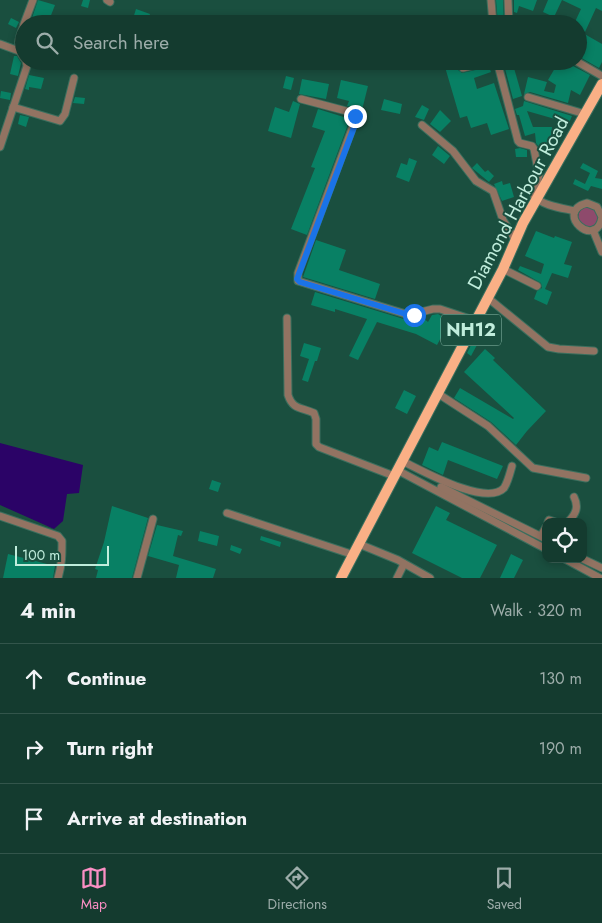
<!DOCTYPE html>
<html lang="en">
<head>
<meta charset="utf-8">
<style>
  body { margin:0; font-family:Jost,sans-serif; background:#1d4237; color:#f1f3f6 }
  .controls { position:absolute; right:15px; bottom:15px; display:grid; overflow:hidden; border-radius:10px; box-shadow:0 2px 8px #0003 }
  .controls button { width:45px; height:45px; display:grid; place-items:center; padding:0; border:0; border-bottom:1px solid #33554b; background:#143b2f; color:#f1f3f6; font:25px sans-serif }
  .scale { position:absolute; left:15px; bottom:12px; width:94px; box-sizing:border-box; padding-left:5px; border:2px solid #c0eddc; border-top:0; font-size:14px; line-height:18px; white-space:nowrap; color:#c0eddc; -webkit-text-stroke:4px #1a4f3f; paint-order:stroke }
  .stop { position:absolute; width:15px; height:15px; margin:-11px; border:4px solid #1a73e8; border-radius:50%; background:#fff }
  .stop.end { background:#1a73e8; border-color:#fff; box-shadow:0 1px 5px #0008 }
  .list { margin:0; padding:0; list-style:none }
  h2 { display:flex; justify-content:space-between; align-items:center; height:65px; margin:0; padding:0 20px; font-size:21px }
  h2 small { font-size:16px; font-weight:400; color:#9dadaa }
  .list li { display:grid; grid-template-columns:32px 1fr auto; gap:15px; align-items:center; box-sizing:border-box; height:70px; padding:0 20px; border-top:1px solid #33554b }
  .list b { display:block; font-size:19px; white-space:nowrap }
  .list em { font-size:16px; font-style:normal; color:#9dadaa }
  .icon { flex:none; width:28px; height:28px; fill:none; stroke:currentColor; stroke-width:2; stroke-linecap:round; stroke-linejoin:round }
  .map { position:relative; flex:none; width:602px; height:578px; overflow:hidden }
  .search { position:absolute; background:#143b2f; box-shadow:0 2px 8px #0003; left:15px; right:15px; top:15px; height:55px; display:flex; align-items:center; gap:12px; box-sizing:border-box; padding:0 18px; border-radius:28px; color:#9dadaa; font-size:19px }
  .sheet { height:275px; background:#143b2f }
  nav { display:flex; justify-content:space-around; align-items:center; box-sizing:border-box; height:70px; border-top:1px solid #33554b; background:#143b2f; font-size:14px; color:#9dadaa }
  nav a { display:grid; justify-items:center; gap:2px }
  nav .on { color:#fb8fc4 }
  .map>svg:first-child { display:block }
  .green { fill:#8e4a6c }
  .water { fill:#2b0367 }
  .building { fill:#088064 }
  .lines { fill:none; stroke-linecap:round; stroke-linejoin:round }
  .minor-casing { stroke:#3b6f5e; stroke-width:9 }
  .highway-casing { stroke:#3b6f5e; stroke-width:12 }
  .minor { stroke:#927362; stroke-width:7 }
  .highway { stroke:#fab086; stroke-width:10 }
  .route { stroke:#1a73e8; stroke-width:6 }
  .labels { text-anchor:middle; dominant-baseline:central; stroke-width:4; stroke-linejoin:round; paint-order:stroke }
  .shield { fill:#1a4f3f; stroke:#8ebead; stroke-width:1 }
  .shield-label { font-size:18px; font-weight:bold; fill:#c0eddc }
  .street-label { font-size:19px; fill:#c0eddc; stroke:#1a4f3f }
</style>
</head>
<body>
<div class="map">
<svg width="602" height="578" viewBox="0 0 602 578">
  <rect width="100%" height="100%" fill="#1a4f3f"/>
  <!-- green -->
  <circle class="green" cx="588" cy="217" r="10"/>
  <!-- water -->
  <path class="water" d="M0 443 83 465 79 493 67 494 63 521 54 529 0 505Z"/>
  <!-- building -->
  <g class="building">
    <path d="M38 0 55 5 48 23 32 18Z"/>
    <path d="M83 0H90L88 8 81 6Z"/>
    <path d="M496 0H503L504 24H498Z"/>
    <path d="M514 0H537L533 11 519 6 517 13 514 12Z"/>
    <path d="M548 0H602V11L596 8 585 32 578 29V24H574L581 9 562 0 554 17 543 12Z"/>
    <path d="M136 9 150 14 147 24 132 22Z"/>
    <path d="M473 16H482L483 24H473Z"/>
    <path d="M11 18 19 22 16 28 8 24Z"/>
    <path d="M445 18H456L455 24H445Z"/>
    <path d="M581 32 602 44V62L599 68 578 56V37Z"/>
    <path d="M14 56H17L21 63 18 76 10 74Z"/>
    <path d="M503 61H512L522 96 513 99Z"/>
    <path d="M562 61H570L573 66 590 75 580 95 571 90 568 103 530 92 524 94 528 77 547 82 544 91 554 93 556 85 548 80 555 68 557 69Z"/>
    <path d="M455 63 458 70 462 73 489 67 491 72 474 78 477 89 494 83 509 129 491 135 487 123 471 128 467 116 460 118 445 67Z"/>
    <path d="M29 75 44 78 41 89 29 87V90L25 89Z"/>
    <path d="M286 76 294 78 291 90 283 88Z"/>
    <path d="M302 79 329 84 326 99 299 94Z"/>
    <path d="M341 80 368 86 362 110 347 106 349 101 337 98Z"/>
    <path d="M1 91 11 93 10 100 0 98Z"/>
    <path d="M75 97 85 98 84 104 73 103Z"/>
    <path d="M384 99 402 104 400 114 381 110Z"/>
    <path d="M293 101 300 104 291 138 268 131 275 107 289 112Z"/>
    <path d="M524 101 572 116 569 123 527 111 533 127H552L551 137H548V147H539L536 143 535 133 525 136 519 115H517L515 109 523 106Z"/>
    <path d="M422 105 429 109 424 120 415 117Z"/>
    <path d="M318 109 350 119 307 235 291 229 315 168 311 167 325 131 312 127Z"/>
    <path d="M440 110 451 121 440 132 430 124Z"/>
    <path d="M20 115 29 117 26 127 18 124Z"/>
    <path d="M438 146 450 156 444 164 432 155Z"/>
    <path d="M520 148 527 150V157H516L515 149Z"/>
    <path d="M409 158 417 161 409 182 396 177 401 163 407 165Z"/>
    <path d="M477 163 485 172 488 170 494 176 489 182 472 168Z"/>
    <path d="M583 163 598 171 595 178 602 179V189L591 186 588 191 573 184 575 179 585 184 590 173 580 168Z"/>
    <path d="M502 181 503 185 510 183 514 197 502 201 494 184Z"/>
    <path d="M536 231 554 238 555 236 572 242 564 264 572 266 568 278 552 273 545 289 552 292 547 305 534 299 537 291 542 288 541 283 518 270 520 266 541 274 544 264 525 256Z"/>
    <path d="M316 240 346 250 339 270 380 284 375 299 303 277Z"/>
    <path d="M315 292 407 320 422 317 428 322 432 315 438 314 450 321 437 345 416 334 377 322 358 360 349 356 367 319 335 309V312L311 305Z"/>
    <path d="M479 329 484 332 471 356 467 353Z"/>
    <path d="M304 343 321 348 317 361H315L308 382 302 380 309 359 300 356Z"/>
    <path d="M485 349 495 358 493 360 546 411 527 431 516 445 491 422 454 398 460 388 513 419 514 418 464 372Z"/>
    <path d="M404 390 416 396 407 414 395 408Z"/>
    <path d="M442 442 503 466 497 479 448 460 443 475 422 465 429 447 438 451Z"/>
    <path d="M212 480 221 483 218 492 209 489Z"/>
    <path d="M112 506 148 518 132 578H96L98 570 95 569 104 542Z"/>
    <path d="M436 506 450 513 446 520 497 545 480 578H462L412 553Z"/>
    <path d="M157 525 183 531 181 536 178 535 173 556 216 569 213 578H176L179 565 148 556Z"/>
    <path d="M200 531 219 536 217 546 198 541Z"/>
    <path d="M261 536 281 542 280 547 260 540Z"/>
    <path d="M231 545 242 549 240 554 230 550Z"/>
    <path d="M8 554 55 566 53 578H3Z"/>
    <path d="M511 554 523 560 514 578H500Z"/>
  </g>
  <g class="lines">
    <defs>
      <g id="minor">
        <path d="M107 0 110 2"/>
        <path d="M491 0 493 24"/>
        <path d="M508 0 509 24"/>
        <path d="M24 24 33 0"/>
        <path d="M24 25C19 37 15 46 24 58"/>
        <path d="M0 44 19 51"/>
        <path d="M460 61 463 68 491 61"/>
        <path d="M497 61 518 141 520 143 532 146 534 149 539 175 534 196C543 206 562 208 575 211"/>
        <path d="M576 61 602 76"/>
        <path d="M528 97 585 114"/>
        <path d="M301 99 350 112 356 118 298 273V281L409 315 433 309H440L476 321"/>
        <path d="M13 107 60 121 65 114 74 78"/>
        <path d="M422 125 453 151 476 181 493 191 503 220 516 241"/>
        <path d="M0 147 27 66 26 61"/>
        <path d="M602 217 597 207 587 203C553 212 596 251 602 217"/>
        <path d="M593 230 602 252"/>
        <path d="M503 269 537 286"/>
        <path d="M488 298 548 347 559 349 594 351"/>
        <path d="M287 318 288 395C293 410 301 407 314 413L316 419V444L319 447 394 476"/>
        <path d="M437 393 488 426 533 468 586 478"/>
        <path d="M402 461C421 470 486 507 504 488 508 482 510 473 512 466"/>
        <path d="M397 470 546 549"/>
        <path d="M441 487 546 539"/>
        <path d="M227 513 354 555"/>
        <path d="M0 516 58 536 62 541C62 554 62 565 58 578"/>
        <path d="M548 522 549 520 555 522"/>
        <path d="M568 522C576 514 579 507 574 497"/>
        <path d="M541 536 546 527"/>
        <path d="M359 544 398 560 430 578"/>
        <path d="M565 559 600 578"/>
        <path d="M583 559 602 568"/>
        <path d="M137 578 153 519"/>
        <path d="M397 578 404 564"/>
      </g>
      <path id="highway" d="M341 578 503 269 523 223 602 84"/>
    </defs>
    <!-- minor casing -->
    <use href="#minor" class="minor-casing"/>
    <!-- highway casing -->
    <use href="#highway" class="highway-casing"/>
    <!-- minor -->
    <use href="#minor" class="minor"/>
    <!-- highway -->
    <use href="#highway" class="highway"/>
  </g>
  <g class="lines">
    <!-- route -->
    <path class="route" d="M355 116 356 122 297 279 300 282 409 315H414"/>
  </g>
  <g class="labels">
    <!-- shield labels -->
    <rect class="shield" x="441" y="314.5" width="60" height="31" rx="4"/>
    <g class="shield-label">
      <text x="471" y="330">NH12</text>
    </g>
    <!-- street labels -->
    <g class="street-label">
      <text transform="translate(518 203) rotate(-62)">Diamond Harbour Road</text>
    </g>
  </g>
</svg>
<div class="controls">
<button><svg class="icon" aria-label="locate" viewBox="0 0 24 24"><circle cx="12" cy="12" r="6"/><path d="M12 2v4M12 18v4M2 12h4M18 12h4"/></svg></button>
</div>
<div class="scale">100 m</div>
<div class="stop" style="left:414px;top:315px"></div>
<div class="stop end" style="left:355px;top:116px"></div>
<div class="search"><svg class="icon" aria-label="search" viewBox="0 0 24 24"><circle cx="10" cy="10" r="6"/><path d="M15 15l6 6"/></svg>Search here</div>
</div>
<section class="sheet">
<h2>4 min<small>Walk · 320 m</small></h2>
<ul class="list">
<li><svg class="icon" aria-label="ahead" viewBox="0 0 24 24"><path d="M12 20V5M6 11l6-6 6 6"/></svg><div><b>Continue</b></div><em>130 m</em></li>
<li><svg class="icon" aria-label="right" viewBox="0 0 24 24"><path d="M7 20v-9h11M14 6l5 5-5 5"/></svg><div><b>Turn right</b></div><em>190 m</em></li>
<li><svg class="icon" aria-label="arrive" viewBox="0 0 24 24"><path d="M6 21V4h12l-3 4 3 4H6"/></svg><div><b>Arrive at destination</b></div></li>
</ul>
</section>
<nav>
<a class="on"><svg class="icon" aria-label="map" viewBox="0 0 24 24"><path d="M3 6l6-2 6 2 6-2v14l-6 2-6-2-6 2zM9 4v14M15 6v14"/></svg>Map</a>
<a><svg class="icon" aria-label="directions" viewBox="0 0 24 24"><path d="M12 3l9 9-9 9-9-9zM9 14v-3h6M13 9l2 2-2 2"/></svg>Directions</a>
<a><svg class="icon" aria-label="saved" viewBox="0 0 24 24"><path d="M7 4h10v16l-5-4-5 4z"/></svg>Saved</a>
</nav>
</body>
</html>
